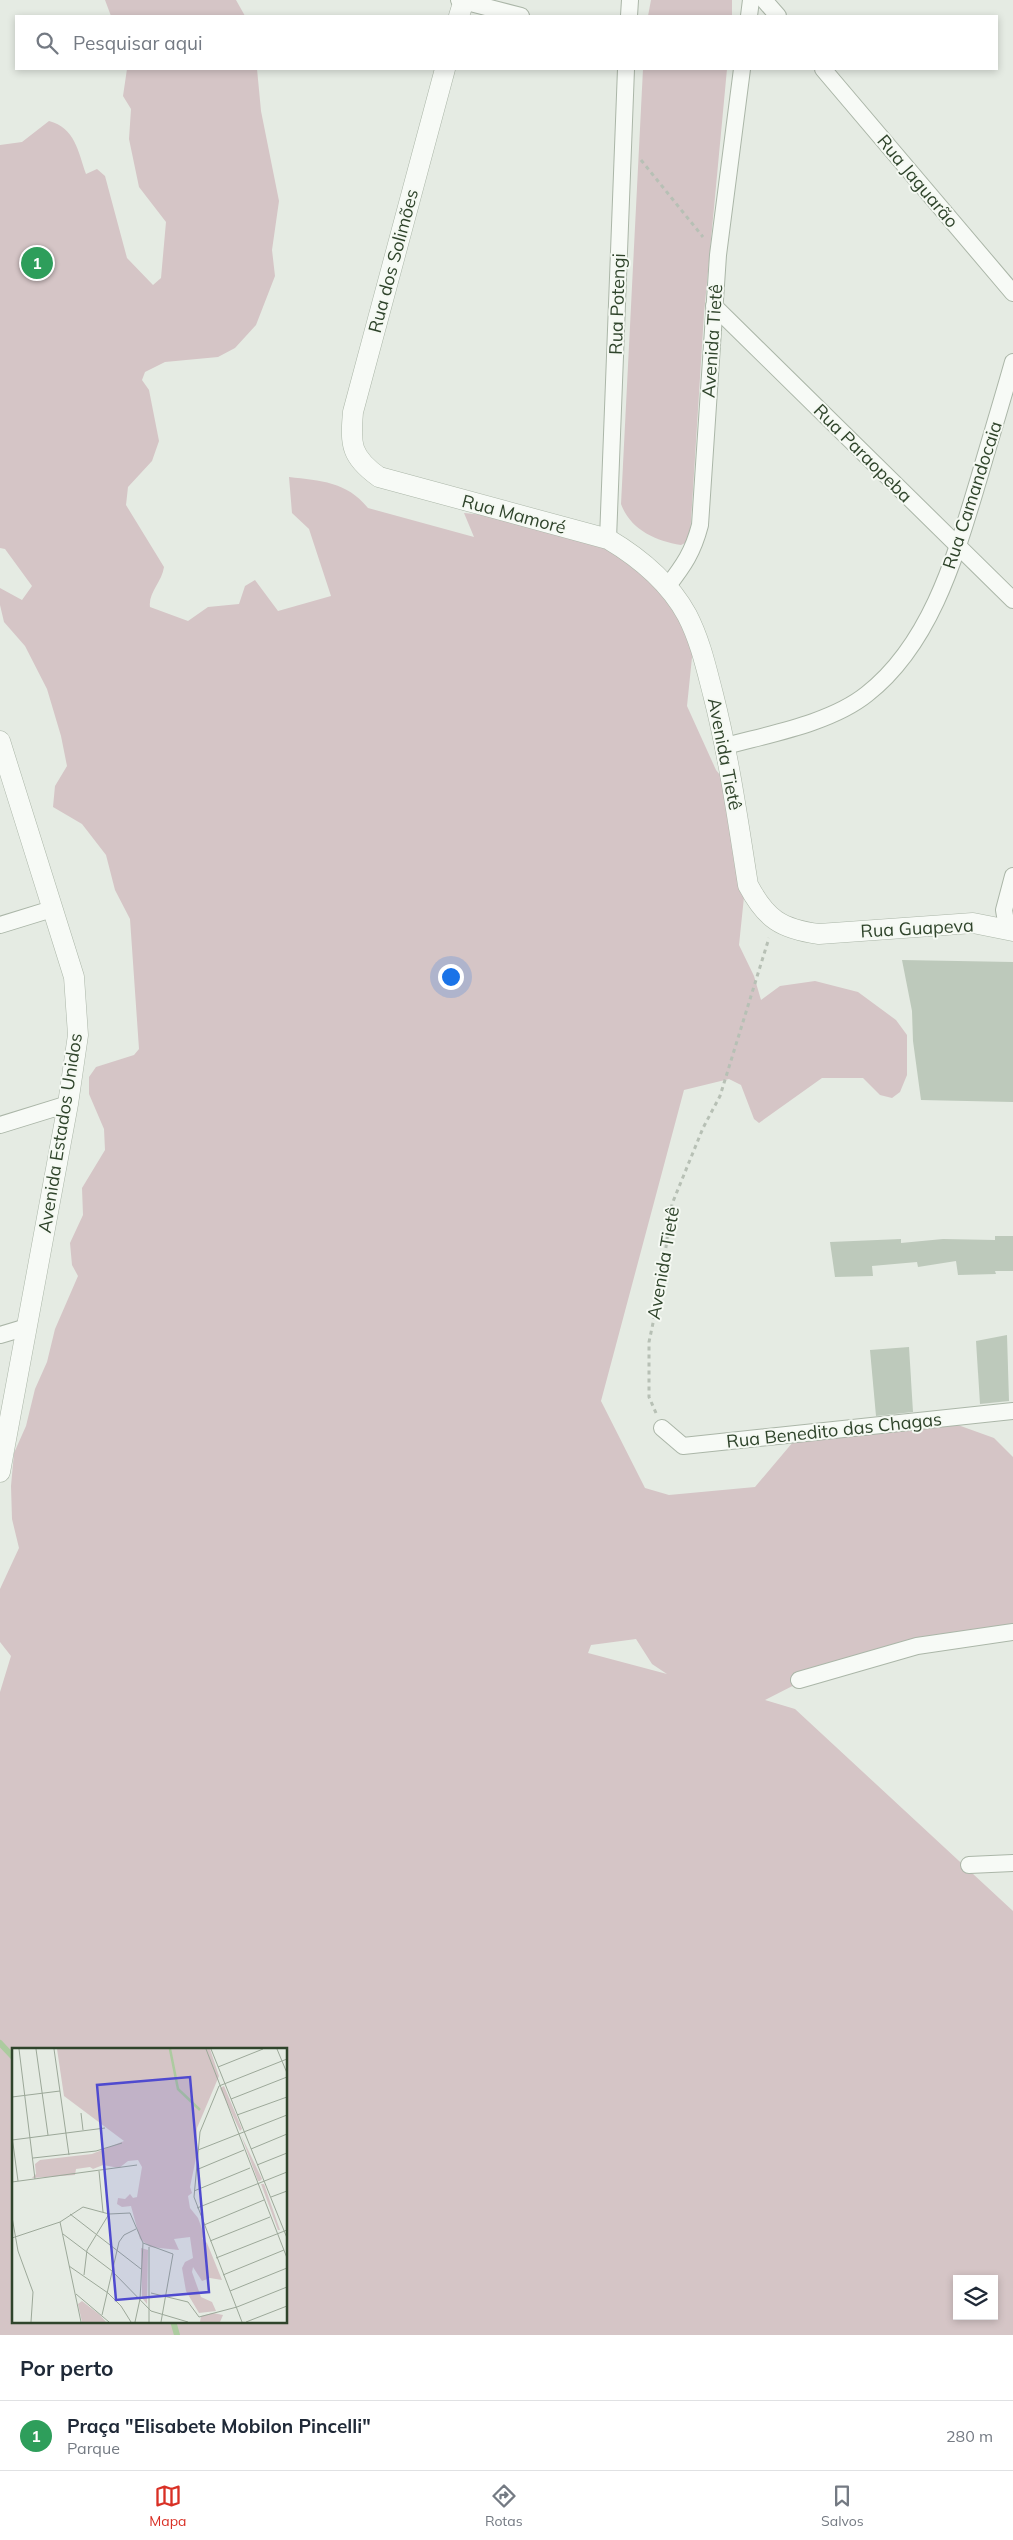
<!DOCTYPE html>
<html lang="pt">
<head>
<meta charset="utf-8">
<style>
  body { margin:0; font-family:Mulish,sans-serif; background:#f6f6f7; color:#1f2937 }
  .controls { position:absolute; right:15px; bottom:15px; display:grid; overflow:hidden; border-radius:0px; box-shadow:0 2px 8px #0003 }
  .controls button { width:45px; height:45px; display:grid; place-items:center; padding:0; border:0; border-bottom:1px solid #e0e1e3; background:#fff; color:#1f2937; font:25px sans-serif }
  .you { position:absolute; left:450px; top:976px; width:18px; height:18px; margin:-12px; border:4px solid #fff; border-radius:50%; background:#1a73e8; box-shadow:0 0 0 8px #1a73e833 }
  .badge { display:grid; place-items:center; width:32px; height:32px; border-radius:50%; background:#d93025; color:#fff; font-size:16px; font-weight:700 }
  .pin { position:absolute; translate:-50% -50%; border:2px solid #fff; box-shadow:0 1px 5px #0006 }
  .list { margin:0; padding:0; list-style:none }
  h2 { display:flex; justify-content:space-between; align-items:center; height:65px; margin:0; padding:0 20px; font-size:21px }
  h2 small { font-size:16px; font-weight:400; color:#747a83 }
  .list li { display:grid; grid-template-columns:32px 1fr auto; gap:15px; align-items:center; box-sizing:border-box; height:70px; padding:0 20px; border-top:1px solid #e0e1e3 }
  .list b { display:block; font-size:19px; white-space:nowrap }
  .list p { margin:0; font-size:16px; white-space:nowrap; color:#747a83 }
  .list em { font-size:16px; font-style:normal; color:#747a83 }
  .icon { flex:none; width:28px; height:28px; fill:none; stroke:currentColor; stroke-width:2; stroke-linecap:round; stroke-linejoin:round }
  .map { position:relative; flex:none; width:1013px; height:2335px; overflow:hidden }
  .search { position:absolute; background:#fff; box-shadow:0 2px 8px #0003; left:15px; right:15px; top:15px; height:55px; display:flex; align-items:center; gap:12px; box-sizing:border-box; padding:0 18px; border-radius:0px; color:#747a83; font-size:19px }
  .sheet { height:135px; background:#fff }
  nav { display:flex; justify-content:space-around; align-items:center; box-sizing:border-box; height:70px; border-top:1px solid #e0e1e3; background:#fff; font-size:14px; color:#747a83 }
  nav a { display:grid; justify-items:center; gap:2px }
  nav .on { color:#d93025 }
  .map>svg:first-child { display:block }
  .green { fill:#d5c5c6; fill-rule:evenodd }
  .lines { fill:none; stroke-linecap:round; stroke-linejoin:round }
  .stream { stroke:#accb9f; stroke-width:6 }
  .building { fill:#bdc9bb }
  .minor-casing { stroke:#abb6a8; stroke-width:18 }
  .tertiary-casing { stroke:#abb6a8; stroke-width:21 }
  .path { stroke:#b7c0b5; stroke-width:3; stroke-dasharray:4 4; stroke-linecap:butt }
  .minor { stroke:#f7faf6; stroke-width:16 }
  .tertiary { stroke:#f7faf6; stroke-width:20 }
  .labels { text-anchor:middle; dominant-baseline:central; stroke-width:4; stroke-linejoin:round; paint-order:stroke }
  .street-label { font-size:18px; fill:#2f442b; stroke:#f5f9f3 }
  .inset-river { fill:none; stroke:#accb9f; stroke-width:2.5 }
  .inset-road { fill:none; stroke:#9ca899; stroke-width:1 }
  .view { fill:#4f4acf; fill-opacity:0.15; stroke:#4f4acf; stroke-width:2.5 }
  .inset-edge { fill:none; stroke:#2f442b; stroke-width:2.5 }
</style>
</head>
<body>
<div class="map">
<svg width="1013" height="2335" viewBox="0 0 1013 2335">
  <rect width="100%" height="100%" fill="#e5ebe3"/>
  <!-- green -->
  <g class="green">
    <path d="M105 0H236L245 16H111Z"/>
    <path d="M651 0H732V16H648Z"/>
    <path d="M127 69H257L261 111 279 201 272 250 275 276 256 325 235 348 218 357 165 362 145 372 142 380 149 390 159 441 152 461 128 487 126 505 164 567C162 582 148 593 150 607L188 621 208 607 239 604 245 586 255 580 278 611 331 596 309 529 292 513 289 477C321 481 346 481 368 508L474 537 464 513 534 520 597 539 652 580 694 638 687 706 716 770 737 796 747 868 739 945 754 976 761 1000 780 986 815 981 858 992 896 1020 907 1035V1075L900 1092 892 1098 880 1095 863 1078H822L759 1123 754 1119 741 1085 729 1079 684 1090 601 1401 645 1488 669 1495 755 1487 793 1442 944 1420 994 1438 1013 1457V1626L812 1676 765 1700 795 1709 1013 1911V2335H0V1692L11 1656 0 1642V1589L19 1548 12 1519 11 1486 14 1453 26 1426 35 1389 47 1362 55 1329 78 1276 72 1265 70 1243 83 1215 82 1188 105 1150 104 1129 89 1094V1077L96 1067 134 1055 139 1049 130 919 115 890 106 855 82 824 53 807 55 786 67 766 61 736 47 689 25 646 4 622 0 605V588L22 600 32 586 5 549 0 548V145L22 142 49 121C75 128 78 151 86 174L97 169 105 176 127 258 153 285 161 278 166 222 139 187 129 139 131 109 123 96ZM636 1639 652 1664 667 1674 588 1653 591 1645ZM14 2049H286V2321H14ZM957 2279H994V2316H957Z"/>
    <path d="M643 69H727L704 314 690 537 687 542 681 545C655 541 630 529 621 504Z"/>
  </g>
  <g class="lines">
    <!-- stream -->
    <g class="stream">
      <path d="M0 2043 14 2058"/>
      <path d="M173 2321 177 2335"/>
    </g>
  </g>
  <!-- building -->
  <g class="building">
    <path d="M902 960 1013 962V1102L921 1100 913 1041 912 1011Z"/>
    <path d="M995 1236H1013V1271H995L996 1274 958 1275 956 1261 918 1267 917 1262 872 1266 873 1276 835 1277 830 1242 901 1239V1243L943 1239 995 1240Z"/>
    <path d="M1007 1335 1009 1401 980 1404 976 1341Z"/>
    <path d="M909 1347 913 1412 876 1416 870 1350Z"/>
  </g>
  <g class="lines">
    <defs>
      <g id="minor">
        <path d="M459 0 521 16"/>
        <path d="M764 0 778 16"/>
        <path d="M629 16 630 0"/>
        <path d="M749 16 751 0"/>
        <path d="M823 69 1013 293"/>
        <path d="M714 306 1013 600"/>
        <path d="M608 539 626 69"/>
        <path d="M667 587C684 565 693 552 700 525L718 255 742 69"/>
        <path d="M726 746C770 734 831 723 867 694 932 643 956 554 979 478 990 440 1002 401 1013 362"/>
        <path d="M0 925 52 909"/>
        <path d="M1007 928 1004 910 1013 876"/>
        <path d="M0 1125 68 1104"/>
        <path d="M0 1335 27 1327"/>
        <path d="M662 1428 683 1446 1013 1411"/>
        <path d="M799 1680 917 1646 1013 1632"/>
        <path d="M969 1865 1013 1863"/>
      </g>
      <g id="tertiary">
        <path d="M459 16 464 0"/>
        <path d="M445 69 353 412C350 445 351 457 379 477L608 539C640 558 669 582 687 615 700 640 706 667 713 694 729 757 738 821 748 885 766 919 781 929 819 934L973 923 1013 931"/>
        <path d="M0 741 74 977 78 1035 68 1104 0 1472"/>
      </g>
    </defs>
    <!-- minor casing -->
    <use href="#minor" class="minor-casing"/>
    <!-- tertiary casing -->
    <use href="#tertiary" class="tertiary-casing"/>
    <!-- path -->
    <g class="path">
      <path d="M641 160 703 237"/>
      <path d="M656 1413 649 1397V1342L660 1290 672 1204 703 1128 720 1096 769 938"/>
    </g>
    <!-- minor -->
    <use href="#minor" class="minor"/>
    <!-- tertiary -->
    <use href="#tertiary" class="tertiary"/>
  </g>
  <g class="labels">
    <!-- street labels -->
    <g class="street-label">
      <text transform="translate(918 181) rotate(50)">Rua Jaguarão</text>
      <text transform="translate(393 261) rotate(-75)">Rua dos Solimões</text>
      <text transform="translate(617 304) rotate(-88)">Rua Potengi</text>
      <text transform="translate(712 341) rotate(-86)">Avenida Tietê</text>
      <text transform="translate(863 453) rotate(45)">Rua Paraopeba</text>
      <text transform="translate(972 495) rotate(-72)">Rua Camandocaia</text>
      <text transform="translate(514 514) rotate(15)">Rua Mamoré</text>
      <text transform="translate(725 754) rotate(79)">Avenida Tietê</text>
      <text transform="translate(917 928) rotate(-3)">Rua Guapeva</text>
      <text transform="translate(60 1133) rotate(-81)">Avenida Estados Unidos</text>
      <text transform="translate(663 1263) rotate(-80)">Avenida Tietê</text>
      <text transform="translate(834 1430) rotate(-6)">Rua Benedito das Chagas</text>
    </g>
  </g>
  <!-- overview -->
  <g transform="translate(12 2048)">
    <rect width="275" height="275" fill="#e5ebe3"/>
    <path d="M45 1H198L207 28 185 80 184 110 178 139 180 145 176 148 178 160 186 170 193 189 190 190 195 195 210 232 198 230 190 233 181 219 180 224 189 249 200 254 204 263 187 265 174 243 170 220 173 214 181 210 178 189 162 191 167 202 138 199 128 191 119 158 110 159 105 156 106 150 113 151 118 146 121 150 125 149 130 119 126 112 116 113 107 120 91 117 81 121 78 119 64 121 63 127 20 130 24 126 23 116 28 112 80 106 112 93 52 48ZM212 38 230 81 228 83 208 40ZM229 87 250 131 248 133H246ZM249 136H252L268 182H266ZM129 200 136 202 135 256 130 250ZM70 253 88 267 94 274H70L66 256ZM201 265 211 267 208 274H188L189 268Z" fill="#d5c5c6"/>
    <path class="inset-river" d="M158 1 166 41 188 62"/>
    <path class="inset-road" d="M7 1 23 131M24 1 36 87M42 1 57 107M194 1 275 210M199 1 275 190M265 1 275 25M206 19 251 1M207 38 188 84 182 149 230 274M207 38 275 11M0 49 48 43M219 51 275 29M69 65 71 82M225 67 275 49M0 88 6 133M0 92 93 80M239 101 275 86M186 102 275 67M21 110 84 103 110 95M245 117 275 105M184 122 232 102M87 123 91 164M0 134 125 117M182 143 238 120M259 149 275 143M185 160 275 124M58 166 129 221M0 169 6 203 21 244 19 274M48 174 69 274M192 177 252 152M51 186 100 223 139 263 176 274M0 190 48 174 71 159 97 166 118 165 131 195 161 206 149 274M198 193 258 169M137 199V274M204 210 275 182M57 218 96 245 109 258 119 274M72 227 75 202 97 166M211 227 272 202M218 243 275 220M139 245 176 254 187 269M64 246 97 274M90 267 107 194 112 187 124 181M187 269 225 259 275 239M123 274 128 251 131 195M234 274 275 258"/>
    <path class="view" d="M178 29 197 244 104 252 85 37Z"/>
    <rect width="275" height="275" class="inset-edge"/>
  </g>
</svg>
<div class="controls">
<button><svg class="icon" aria-label="layers" viewBox="0 0 24 24"><path d="M12 4l9 5-9 5-9-5zM3 14l9 5 9-5"/></svg></button>
</div>
<div class="you"></div>
<div class="pin badge" style="left:37px;top:263px;background:#2e9e5b">1</div>
<div class="search"><svg class="icon" aria-label="search" viewBox="0 0 24 24"><circle cx="10" cy="10" r="6"/><path d="M15 15l6 6"/></svg>Pesquisar aqui</div>
</div>
<section class="sheet">
<h2>Por perto<small></small></h2>
<ul class="list">
<li><span class="badge" style="background:#2e9e5b">1</span><div><b>Praça &quot;Elisabete Mobilon Pincelli&quot;</b><p>Parque</p></div><em>280 m</em></li>
</ul>
</section>
<nav>
<a class="on"><svg class="icon" aria-label="map" viewBox="0 0 24 24"><path d="M3 6l6-2 6 2 6-2v14l-6 2-6-2-6 2zM9 4v14M15 6v14"/></svg>Mapa</a>
<a><svg class="icon" aria-label="directions" viewBox="0 0 24 24"><path d="M12 3l9 9-9 9-9-9zM9 14v-3h6M13 9l2 2-2 2"/></svg>Rotas</a>
<a><svg class="icon" aria-label="saved" viewBox="0 0 24 24"><path d="M7 4h10v16l-5-4-5 4z"/></svg>Salvos</a>
</nav>
</body>
</html>
